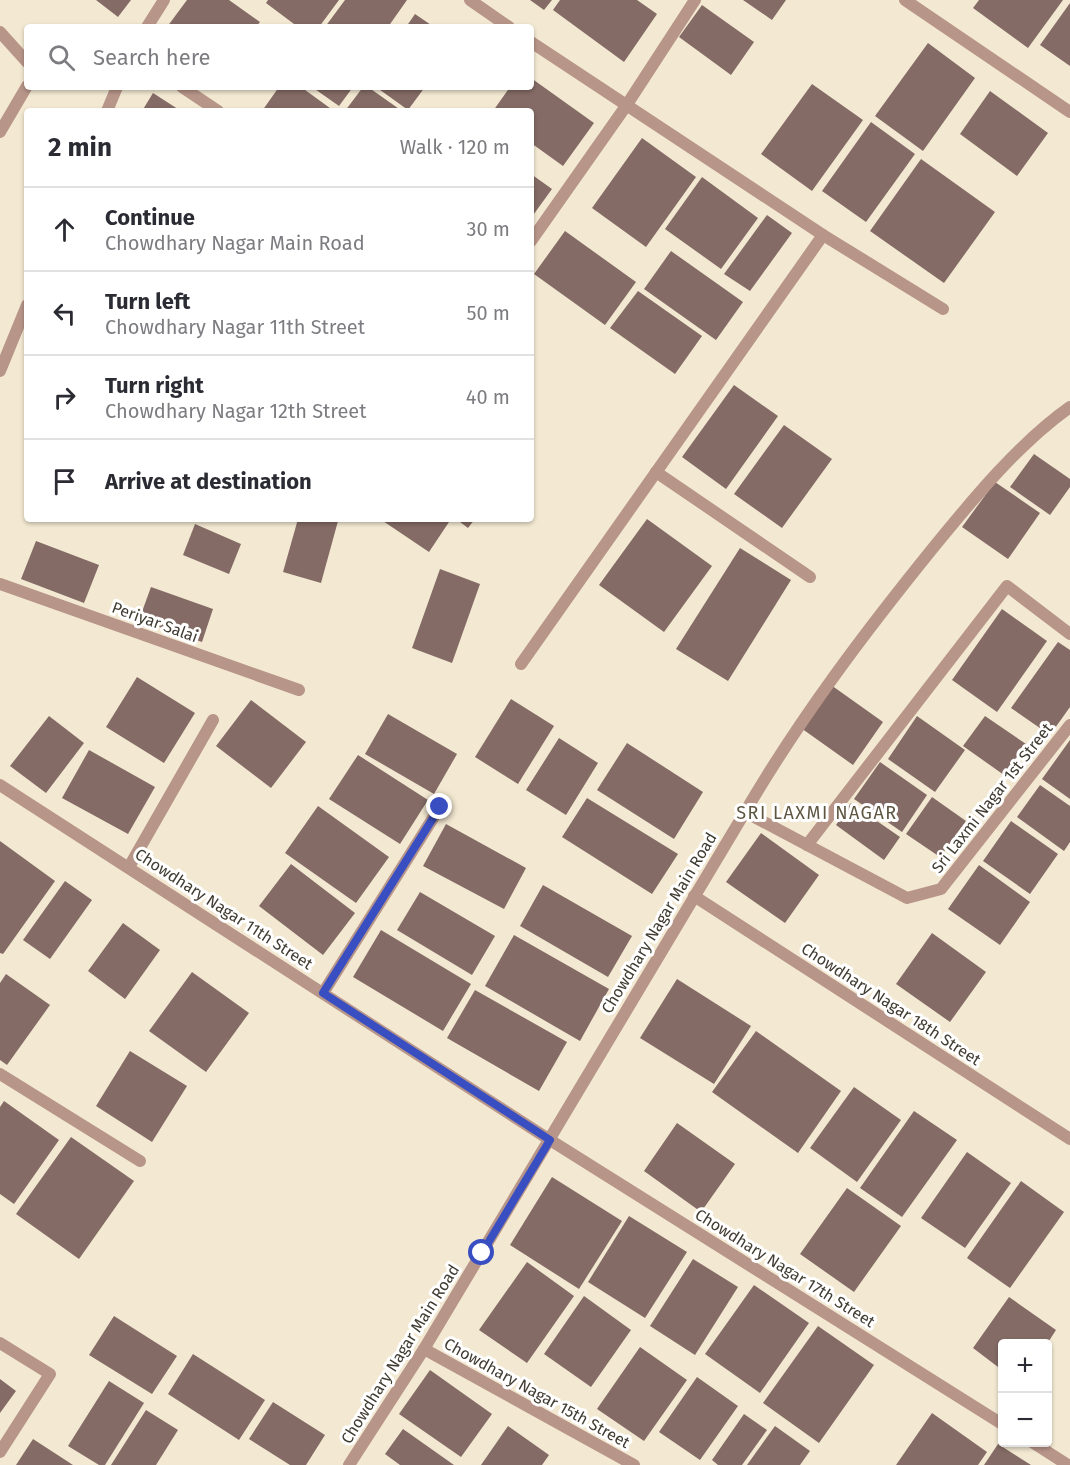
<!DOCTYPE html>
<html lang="en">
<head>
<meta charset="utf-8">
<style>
  body { margin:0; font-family:"Fira Sans",sans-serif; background:#f2f2f3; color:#2b2b33 }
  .controls { position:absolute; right:18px; bottom:18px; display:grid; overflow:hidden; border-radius:6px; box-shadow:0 2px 4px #0004 }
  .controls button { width:54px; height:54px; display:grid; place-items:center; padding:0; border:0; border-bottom:2px solid #e1e1e2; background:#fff; color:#2b2b33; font:30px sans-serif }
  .stop { position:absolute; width:18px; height:18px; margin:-14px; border:4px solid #394fc1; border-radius:50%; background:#fff }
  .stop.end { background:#394fc1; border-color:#fff; box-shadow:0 2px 6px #0008 }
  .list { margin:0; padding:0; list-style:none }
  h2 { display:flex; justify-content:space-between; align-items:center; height:78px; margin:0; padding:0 24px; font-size:26px }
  h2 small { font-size:20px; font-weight:400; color:#7c7c81 }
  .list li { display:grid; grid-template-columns:39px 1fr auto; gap:18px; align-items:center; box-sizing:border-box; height:84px; padding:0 24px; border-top:2px solid #e1e1e2 }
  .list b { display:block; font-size:22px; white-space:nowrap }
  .list p { margin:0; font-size:20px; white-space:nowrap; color:#7c7c81 }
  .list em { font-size:20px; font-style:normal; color:#7c7c81 }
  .icon { flex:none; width:33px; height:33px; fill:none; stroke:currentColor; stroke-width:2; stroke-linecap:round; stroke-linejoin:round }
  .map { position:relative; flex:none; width:1070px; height:1465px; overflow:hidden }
  .search { position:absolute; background:#fff; box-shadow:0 2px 4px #0004; left:24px; top:24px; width:510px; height:66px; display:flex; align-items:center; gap:15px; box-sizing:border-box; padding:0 21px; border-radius:6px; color:#7c7c81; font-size:22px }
  .panel { position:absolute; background:#fff; box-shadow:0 2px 4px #0004; left:24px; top:108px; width:510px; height:414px; border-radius:6px }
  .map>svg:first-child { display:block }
  .building { fill:#846b65 }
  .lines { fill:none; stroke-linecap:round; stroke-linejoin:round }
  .lane { stroke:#b89589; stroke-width:12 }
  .street { stroke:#b89589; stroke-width:12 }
  .route { stroke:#394fc1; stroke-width:8 }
  .labels { text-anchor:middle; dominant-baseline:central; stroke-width:6; stroke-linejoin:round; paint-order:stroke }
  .street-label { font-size:16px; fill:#403c32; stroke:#fff }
  .neighbourhood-label { font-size:18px; letter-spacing:1.5px; fill:#5e5641; stroke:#fff }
</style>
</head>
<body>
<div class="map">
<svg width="1070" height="1465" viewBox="0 0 1070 1465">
  <rect width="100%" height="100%" fill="#f3e9d2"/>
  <!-- building -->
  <g class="building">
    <path d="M96 0H131L118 17Z"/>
    <path d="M187 0H229L260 22 256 27H167Z"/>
    <path d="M268 0H339L319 27H298L266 3Z"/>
    <path d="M345 0H407L388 27H325Z"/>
    <path d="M530 0H552L544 10Z"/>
    <path d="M560 0H637L657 14 624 62 553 10Z"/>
    <path d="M743 0H786L772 20Z"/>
    <path d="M979 0H1063L1028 48 973 8Z"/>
    <path d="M1070 3V66L1040 45Z"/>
    <path d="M702 5 754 42 731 75 679 37Z"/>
    <path d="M415 14 434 27H406Z"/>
    <path d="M928 43 975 78 923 151 875 116Z"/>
    <path d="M531 78 594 123 563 166 531 143V111H493L510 87H531Z"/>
    <path d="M812 84 863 120 812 191 761 154Z"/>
    <path d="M279 87H301L334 111H262Z"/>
    <path d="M312 87H353L339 106Z"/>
    <path d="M363 87H368L402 111H345Z"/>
    <path d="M376 87H425L408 110Z"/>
    <path d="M990 91 1048 133 1017 176 960 134Z"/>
    <path d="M153 93 181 111H142Z"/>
    <path d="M871 122 915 154 866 222 822 191Z"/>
    <path d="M642 138 696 177 646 247 592 208Z"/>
    <path d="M921 159 995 212 944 283 870 231Z"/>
    <path d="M531 174 552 189 531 218Z"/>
    <path d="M702 177 758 218 721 269 665 229Z"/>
    <path d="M767 215 792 233 750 291 724 274Z"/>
    <path d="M565 231 636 282 605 325 534 274Z"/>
    <path d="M671 251 743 302 716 340 644 289Z"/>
    <path d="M638 291 702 336 675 374 610 328Z"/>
    <path d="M734 385 778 416 726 489 682 457Z"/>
    <path d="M784 425 832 459 782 528 734 494Z"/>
    <path d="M1034 454 1070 479V487L1050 515 1010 487Z"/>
    <path d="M995 482 1040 513 1008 559 962 527Z"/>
    <path d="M298 519 338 521 321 583 283 572Z"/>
    <path d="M380 519H451L429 552Z"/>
    <path d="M456 519H475L468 528Z"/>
    <path d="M647 519 712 566 664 632 599 585Z"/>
    <path d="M195 524 241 544 229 574 183 555Z"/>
    <path d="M36 541 99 565 84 603 21 579Z"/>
    <path d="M740 548 791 580 728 681 676 649Z"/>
    <path d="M440 569 480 584 452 663 412 648Z"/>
    <path d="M151 587 213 609 202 642 139 620Z"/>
    <path d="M1002 609 1047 641 997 712 952 680Z"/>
    <path d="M1058 642 1070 650V707L1050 735 1011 708Z"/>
    <path d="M137 677 195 713 164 763 106 727Z"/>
    <path d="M831 685 883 722 853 765 801 728Z"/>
    <path d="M511 699 554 726 518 784 475 757Z"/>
    <path d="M251 700 306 742 271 788 216 746Z"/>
    <path d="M388 714 457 754 434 794 365 754Z"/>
    <path d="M49 716 84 743 46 793 10 766Z"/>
    <path d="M917 716 965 750 935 792 888 759Z"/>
    <path d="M985 716 1026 744 1004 775 963 746Z"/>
    <path d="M559 738 598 763 566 815 526 790Z"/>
    <path d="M1070 740V799L1042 779Z"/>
    <path d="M627 743 703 792 674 839 597 790Z"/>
    <path d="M89 750 155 787 128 834 62 798Z"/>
    <path d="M358 755 428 800 400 844 329 799Z"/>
    <path d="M880 762 927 795 902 832 854 799Z"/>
    <path d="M1040 785 1070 806V842L1064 851 1017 817Z"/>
    <path d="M932 797 966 821 940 857 906 834Z"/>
    <path d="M587 798 678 854 652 894 562 837Z"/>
    <path d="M851 803 900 837 884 860 836 825Z"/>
    <path d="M318 806 389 857 356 903 285 853Z"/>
    <path d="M1011 821 1058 854 1030 894 983 861Z"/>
    <path d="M446 824 526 868 504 909 423 866Z"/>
    <path d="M761 833 819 875 785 923 726 882Z"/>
    <path d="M0 841 55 881 3 954 0 953Z"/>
    <path d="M291 864 355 913 323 955 259 906Z"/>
    <path d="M979 865 1030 902 1000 945 948 909Z"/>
    <path d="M65 881 92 900 50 959 23 940Z"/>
    <path d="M543 885 632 936 608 977 520 926Z"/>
    <path d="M420 892 495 936 472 975 397 930Z"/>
    <path d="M123 923 160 950 125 999 88 971Z"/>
    <path d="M381 930 471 984 443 1031 353 977Z"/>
    <path d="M932 933 986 972 950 1022 896 984Z"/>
    <path d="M514 935 609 989 580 1041 485 986Z"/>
    <path d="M192 972 249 1013 206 1072 149 1031Z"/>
    <path d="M6 974 50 1005 7 1065 0 1060V983Z"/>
    <path d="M677 979 751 1026 714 1084 640 1038Z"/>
    <path d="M475 990 567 1042 539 1091 447 1038Z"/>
    <path d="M756 1031 841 1091 798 1153 712 1092Z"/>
    <path d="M130 1051 187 1086 152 1142 96 1106Z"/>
    <path d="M854 1087 901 1120 857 1182 810 1148Z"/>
    <path d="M4 1101 59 1140 14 1204 0 1194V1107Z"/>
    <path d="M914 1111 957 1140 902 1217 860 1188Z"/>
    <path d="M677 1123 735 1164 701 1212 644 1171Z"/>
    <path d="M71 1137 134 1181 79 1259 16 1214Z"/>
    <path d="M967 1152 1011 1183 965 1248 921 1218Z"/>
    <path d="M552 1177 622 1221 579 1289 510 1245Z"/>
    <path d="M1021 1181 1064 1212 1010 1288 967 1258Z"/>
    <path d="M847 1188 901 1226 854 1292 800 1254Z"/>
    <path d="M629 1216 687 1252 645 1318 588 1282Z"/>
    <path d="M693 1259 738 1287 695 1355 650 1326Z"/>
    <path d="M527 1262 574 1296 527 1363 479 1330Z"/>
    <path d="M754 1285 809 1323 760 1393 705 1354Z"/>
    <path d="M584 1296 631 1330 591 1387 544 1354Z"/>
    <path d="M1009 1297 1056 1330 1047 1344H1002V1370L973 1348Z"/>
    <path d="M114 1316 177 1356 152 1394 89 1355Z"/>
    <path d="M818 1326 874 1365 819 1443 763 1403Z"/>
    <path d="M640 1347 687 1380 644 1441 597 1409Z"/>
    <path d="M193 1354 265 1400 239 1440 168 1394Z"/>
    <path d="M430 1370 492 1414 461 1457 399 1414Z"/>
    <path d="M697 1377 738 1406 700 1460 659 1432Z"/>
    <path d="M0 1379 16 1391 0 1413Z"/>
    <path d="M109 1381 144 1403 105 1465H99L68 1446Z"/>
    <path d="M273 1402 325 1435 306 1465H290L249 1439Z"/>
    <path d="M146 1410 178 1430 156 1465H111Z"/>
    <path d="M932 1413 987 1452 978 1465H896Z"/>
    <path d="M744 1414 767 1430 742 1465H718L712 1460Z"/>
    <path d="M508 1426 549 1455 542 1465H481Z"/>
    <path d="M775 1426 810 1451 800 1465H747Z"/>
    <path d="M403 1429 454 1465H400L385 1454Z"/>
    <path d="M33 1439 73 1465H16Z"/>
    <path d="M998 1444 1031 1465H984Z"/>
  </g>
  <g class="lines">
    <!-- lane -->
    <path class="lane" d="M745 812C800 718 865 632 933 548 973 499 1019 443 1070 407"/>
    <!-- street -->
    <g class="street">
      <path d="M470 0 509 27"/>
      <path d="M905 0 1070 112"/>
      <path d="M147 27 164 0"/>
      <path d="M0 32 27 62"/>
      <path d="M531 42 823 235 943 309"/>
      <path d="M182 87 218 111"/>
      <path d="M107 111 117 87"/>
      <path d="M0 132 27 86"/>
      <path d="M531 241 626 106 695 0"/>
      <path d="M0 371 27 305"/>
      <path d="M656 472 810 577"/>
      <path d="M0 584 299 690"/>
      <path d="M521 664 823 235"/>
      <path d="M0 785 550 1140 1002 1424"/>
      <path d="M807 845 1007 586 1070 634"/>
      <path d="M129 867 213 720"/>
      <path d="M694 896 1070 1139"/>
      <path d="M323 993 440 807"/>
      <path d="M0 1074 140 1161"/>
      <path d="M0 1343 50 1374 0 1452"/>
      <path d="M424 1349 634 1465"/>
      <path d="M1032 1442 1068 1465"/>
      <path d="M349 1465 424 1349 745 812 907 898 941 889 1070 725"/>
    </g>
  </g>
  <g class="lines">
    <!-- route -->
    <path class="route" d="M440 807 323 993 550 1140 482 1253"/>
  </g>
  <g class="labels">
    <!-- street labels -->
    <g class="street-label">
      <text transform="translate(155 622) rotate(20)">Periyar Salai</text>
      <text transform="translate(992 798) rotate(-52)">Sri Laxmi Nagar 1st Street</text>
      <text transform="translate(224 909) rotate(33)">Chowdhary Nagar 11th Street</text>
      <text transform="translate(659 923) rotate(-59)">Chowdhary Nagar Main Road</text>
      <text transform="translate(891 1004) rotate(33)">Chowdhary Nagar 18th Street</text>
      <text transform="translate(785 1268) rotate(32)">Chowdhary Nagar 17th Street</text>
      <text transform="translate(400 1354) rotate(-58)">Chowdhary Nagar Main Road</text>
      <text transform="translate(537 1393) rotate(29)">Chowdhary Nagar 15th Street</text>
    </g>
    <!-- neighbourhood labels -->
    <g class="neighbourhood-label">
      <text x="817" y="813">SRI LAXMI NAGAR</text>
    </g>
  </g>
</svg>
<div class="controls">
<button>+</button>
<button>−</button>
</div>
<div class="stop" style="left:482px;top:1253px"></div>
<div class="stop end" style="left:440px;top:807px"></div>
<div class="search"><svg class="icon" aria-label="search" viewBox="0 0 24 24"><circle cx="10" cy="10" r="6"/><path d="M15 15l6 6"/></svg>Search here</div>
<section class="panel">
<h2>2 min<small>Walk · 120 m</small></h2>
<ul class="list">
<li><svg class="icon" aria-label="ahead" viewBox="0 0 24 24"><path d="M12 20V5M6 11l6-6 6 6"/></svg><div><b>Continue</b><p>Chowdhary Nagar Main Road</p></div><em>30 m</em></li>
<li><svg class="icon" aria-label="left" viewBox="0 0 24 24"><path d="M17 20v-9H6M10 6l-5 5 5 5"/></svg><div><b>Turn left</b><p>Chowdhary Nagar 11th Street</p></div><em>50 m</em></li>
<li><svg class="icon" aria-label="right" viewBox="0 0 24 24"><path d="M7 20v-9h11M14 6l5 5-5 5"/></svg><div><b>Turn right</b><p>Chowdhary Nagar 12th Street</p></div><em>40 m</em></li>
<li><svg class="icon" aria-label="arrive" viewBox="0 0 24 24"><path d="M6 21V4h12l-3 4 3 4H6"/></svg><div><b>Arrive at destination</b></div></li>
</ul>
</section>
</div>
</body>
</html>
